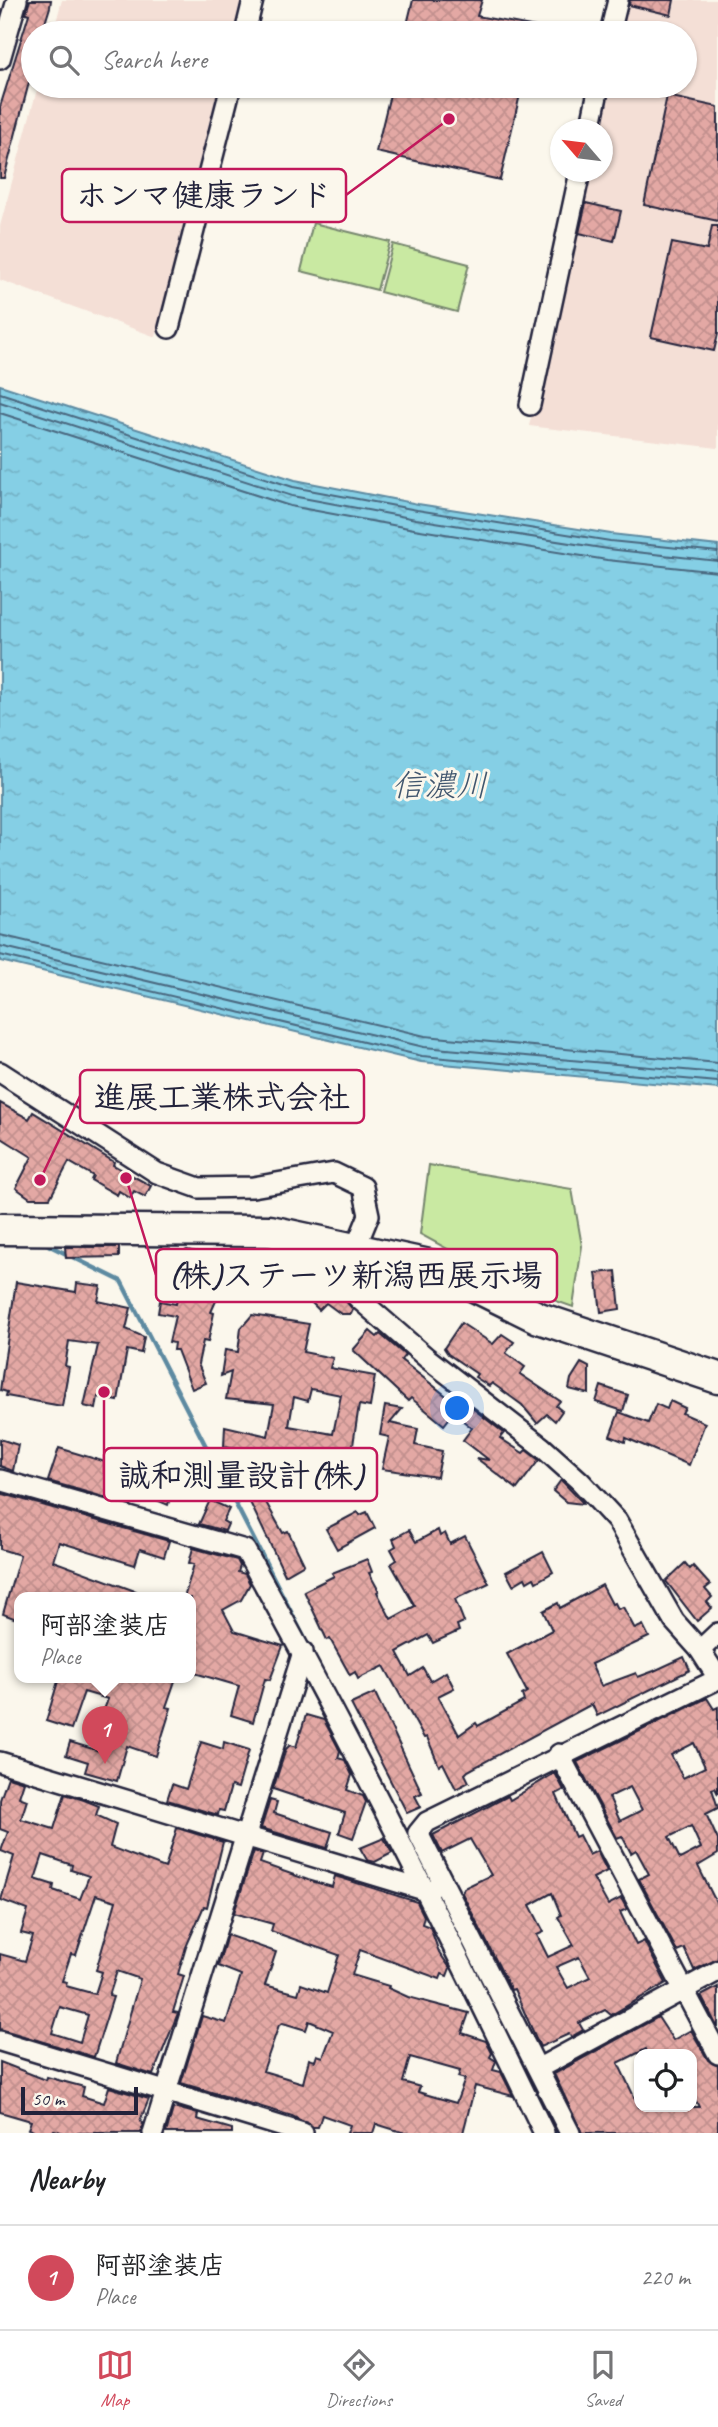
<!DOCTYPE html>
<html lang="en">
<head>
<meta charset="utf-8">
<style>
  body { margin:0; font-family:Caveat,"Klee One",sans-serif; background:#f6f6f6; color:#202124 }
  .controls { position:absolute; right:21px; bottom:21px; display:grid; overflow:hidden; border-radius:14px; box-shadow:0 2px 5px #0004 }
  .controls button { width:63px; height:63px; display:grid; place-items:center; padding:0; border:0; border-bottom:2px solid #e0e0e0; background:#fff; color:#202124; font:35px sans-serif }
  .compass { position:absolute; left:550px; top:119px; width:63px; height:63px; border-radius:50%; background:#fff; box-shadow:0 2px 5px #0004; rotate:298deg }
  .scale { position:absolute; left:21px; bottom:18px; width:117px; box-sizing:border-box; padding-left:7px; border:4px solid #22223b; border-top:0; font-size:19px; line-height:24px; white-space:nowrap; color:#22223b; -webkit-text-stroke:5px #fbf7ec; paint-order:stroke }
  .you { position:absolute; left:458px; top:1409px; width:24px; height:24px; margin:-18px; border:5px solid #fff; border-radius:50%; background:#1a73e8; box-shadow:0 0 0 10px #1a73e833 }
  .badge { display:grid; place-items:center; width:46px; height:46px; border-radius:50%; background:#d1495b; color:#fff; font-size:23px; font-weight:700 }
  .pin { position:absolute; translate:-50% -58px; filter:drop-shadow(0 2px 4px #0008) }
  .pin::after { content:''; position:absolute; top:37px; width:24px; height:21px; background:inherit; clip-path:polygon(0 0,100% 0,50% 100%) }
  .popup { position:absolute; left:14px; top:1592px; width:182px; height:91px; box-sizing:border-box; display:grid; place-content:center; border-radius:14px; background:#fff; filter:drop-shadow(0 2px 5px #0005); font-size:23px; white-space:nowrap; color:#757577 }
  .popup b { font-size:26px; color:#202124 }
  .popup::after { content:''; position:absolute; left:50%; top:100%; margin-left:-14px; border:14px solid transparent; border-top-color:#fff }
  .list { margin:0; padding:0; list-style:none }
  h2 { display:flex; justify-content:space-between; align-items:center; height:91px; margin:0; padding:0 28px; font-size:30px }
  h2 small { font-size:23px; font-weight:400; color:#757577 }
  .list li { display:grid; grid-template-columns:46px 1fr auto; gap:21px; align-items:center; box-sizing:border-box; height:105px; padding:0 28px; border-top:2px solid #e0e0e0 }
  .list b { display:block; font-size:26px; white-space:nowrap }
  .list p { margin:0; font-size:23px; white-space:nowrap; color:#757577 }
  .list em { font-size:23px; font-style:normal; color:#757577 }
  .icon { flex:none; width:38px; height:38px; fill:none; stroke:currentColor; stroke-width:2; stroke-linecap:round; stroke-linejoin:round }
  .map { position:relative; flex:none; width:718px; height:2133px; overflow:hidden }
  .search { position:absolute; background:#fff; box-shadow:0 2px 5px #0004; left:21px; right:21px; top:21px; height:77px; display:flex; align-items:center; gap:18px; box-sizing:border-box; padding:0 24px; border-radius:38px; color:#757577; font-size:26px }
  .sheet { height:196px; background:#fff }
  nav { display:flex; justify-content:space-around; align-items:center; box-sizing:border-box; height:98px; border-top:2px solid #e0e0e0; background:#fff; font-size:19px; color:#757577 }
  nav a { display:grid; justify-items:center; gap:4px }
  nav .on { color:#d1495b }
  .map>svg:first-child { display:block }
  .built { fill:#f4dfd6 }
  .garden { fill:#c9e9a2; stroke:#76866e; stroke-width:2 }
  .water { fill:url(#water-ripples); stroke:#5d8aa1; stroke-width:2 }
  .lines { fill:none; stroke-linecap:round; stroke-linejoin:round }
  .shore { stroke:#4a677f; stroke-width:2 }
  .stream { stroke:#5d8aa1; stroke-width:4.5 }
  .building { fill:url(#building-cross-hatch); stroke:#22223b; stroke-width:2; fill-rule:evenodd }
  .minor-casing { stroke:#22223b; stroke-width:24 }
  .primary-casing { stroke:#22223b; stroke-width:35 }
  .minor { stroke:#fbf7ec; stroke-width:19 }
  .primary { stroke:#fbf7ec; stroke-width:30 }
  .labels { text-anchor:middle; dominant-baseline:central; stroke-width:6; stroke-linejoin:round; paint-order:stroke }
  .water-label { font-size:32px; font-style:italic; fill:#40566e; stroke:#fbf7ec }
  .leader { fill:none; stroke:#c2185b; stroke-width:2.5 }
  .callout-dot { fill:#c2185b; stroke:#fbf7ec; stroke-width:2.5 }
  .callout { fill:#fbf7ec; stroke:#c2185b; stroke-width:2.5 }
  .callout-label { font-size:32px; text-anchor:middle; font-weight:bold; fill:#22223b }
</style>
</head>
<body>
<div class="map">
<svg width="718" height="2133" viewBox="0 0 718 2133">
  <defs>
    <pattern id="water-ripples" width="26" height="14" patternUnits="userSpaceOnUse" patternTransform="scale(1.75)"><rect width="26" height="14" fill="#85cfe5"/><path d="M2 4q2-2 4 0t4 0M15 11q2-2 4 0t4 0" fill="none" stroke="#73b1c5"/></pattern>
    <pattern id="building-cross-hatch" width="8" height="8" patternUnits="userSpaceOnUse" patternTransform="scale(1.75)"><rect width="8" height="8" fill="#e3a8a4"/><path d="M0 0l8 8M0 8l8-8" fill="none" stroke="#c2908e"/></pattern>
  </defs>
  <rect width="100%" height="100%" fill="#fbf7ec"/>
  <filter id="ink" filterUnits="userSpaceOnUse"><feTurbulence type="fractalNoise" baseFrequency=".0143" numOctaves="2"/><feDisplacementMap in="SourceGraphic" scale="14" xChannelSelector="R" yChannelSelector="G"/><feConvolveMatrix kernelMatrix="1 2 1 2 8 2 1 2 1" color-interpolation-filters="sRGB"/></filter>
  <g filter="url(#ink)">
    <!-- built -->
    <g class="built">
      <path d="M62 0H241L233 33H53Z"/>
      <path d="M628 0H718V448L529 426 588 172H602V130L598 129 608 86H685V33H620Z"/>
      <path d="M38 86H219L156 337 0 280V226Z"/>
    </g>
    <!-- garden -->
    <g class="garden">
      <path d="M313 223 390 242 377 290 301 271Z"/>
      <path d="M393 244 469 264 457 312 380 292Z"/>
      <path d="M429 1165 572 1189 582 1246 573 1307 517 1287 420 1234Z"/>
    </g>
    <!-- water -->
    <path class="water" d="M0 385 295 480 418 504 611 534 718 546V1089L421 1062 0 961Z"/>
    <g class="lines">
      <!-- shore -->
      <g class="shore">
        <path d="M0 393 293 487 417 510 610 541 718 552"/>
        <path d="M0 402 292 496 416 519 608 549 718 561"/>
        <path d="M0 413 290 506 414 529 607 560 718 572"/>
        <path d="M0 935 425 1036 718 1063"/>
        <path d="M0 946 424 1047 718 1073"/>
        <path d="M0 955 422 1056 718 1082"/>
      </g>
      <!-- stream -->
      <g class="stream">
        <path d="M42 1242 121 1281 304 1637"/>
        <path d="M479 1978 558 2133"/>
      </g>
    </g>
    <!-- building -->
    <g class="building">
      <path d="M30 0H51L50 7 42 33H33V67L4 178H0V107L29 14 26 13Z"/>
      <path d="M413 0H482L477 16 536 27 535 33H405Z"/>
      <path d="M630 0H674L671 15 629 5Z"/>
      <path d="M392 86H522L500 180 376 152Z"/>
      <path d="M667 96 718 107V221L644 205Z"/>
      <path d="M586 203 621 211 614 241 579 233Z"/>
      <path d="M712 226H718V334L714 351 651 337 672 243 707 250Z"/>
      <path d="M0 1103 29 1119 33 1112 114 1162 113 1165 151 1186 145 1197 134 1191 130 1198 119 1191 117 1195 91 1180 93 1176 69 1162 50 1198H30L16 1188 32 1157 0 1137Z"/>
      <path d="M65 1247H119V1257L66 1258Z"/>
      <path d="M187 1250 230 1259 251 1267 254 1260 268 1266 259 1287 254 1284 249 1294 224 1283 211 1312 214 1313 208 1342 203 1341 198 1364 206 1383 192 1389 177 1350H173L174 1343 169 1342 175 1316 158 1313 160 1301 176 1304 183 1270 179 1269 182 1252Z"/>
      <path d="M303 1260 333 1285 353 1310 351 1314H341L326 1303 319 1310 304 1295 310 1289 291 1273Z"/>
      <path d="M616 1271 620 1309 601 1312 596 1273Z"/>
      <path d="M16 1282 76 1292 77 1283 101 1286 98 1301 131 1308 126 1329 144 1337 141 1353 127 1350 118 1401 98 1397 96 1409 84 1406 98 1345 69 1341 65 1366 69 1367 62 1406 6 1396 7 1392 0 1390Z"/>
      <path d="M252 1315 309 1324 303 1352 333 1358 330 1368 375 1376 370 1407 359 1405 352 1452H347L345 1460 286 1449 285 1456 224 1446 225 1426 268 1436 274 1404 226 1399 231 1372 221 1376 225 1350 238 1352 241 1328ZM311 1389 341 1395 333 1434 289 1426 294 1397 308 1401Z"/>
      <path d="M461 1323 493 1344 502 1334 514 1342 506 1353 525 1367 520 1374 560 1401 556 1406 562 1411 555 1421 547 1414 537 1423 522 1405 492 1383 489 1386 475 1377 477 1374 448 1354 444 1348Z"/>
      <path d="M370 1331 377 1337 380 1334 405 1355 401 1360 459 1406 444 1425 411 1398 408 1401 353 1350Z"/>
      <path d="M581 1363 589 1367V1394L569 1389 571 1379Z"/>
      <path d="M601 1386 628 1395 623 1411 596 1402Z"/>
      <path d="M670 1401 685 1408 682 1413 705 1423 689 1465 626 1438 625 1442 610 1436 619 1412 648 1423 656 1404 667 1409Z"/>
      <path d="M467 1404 504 1433 500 1438 523 1453 526 1450 539 1460 517 1489 476 1458 489 1460 463 1440 472 1428 457 1416Z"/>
      <path d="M385 1406 402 1409 390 1423 418 1429 415 1445 442 1451 437 1477 382 1469 389 1437 380 1435Z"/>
      <path d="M0 1439 18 1445 13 1471 0 1466Z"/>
      <path d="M59 1448 115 1465 116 1460 165 1476 167 1469 184 1474 176 1499 170 1498 168 1505 129 1488 121 1502 48 1481Z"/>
      <path d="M561 1480 583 1503V1504L566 1502 553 1491Z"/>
      <path d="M258 1488 283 1533 288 1531 304 1564 285 1575 246 1494Z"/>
      <path d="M0 1493 169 1541 164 1557 140 1549 135 1565 59 1542 53 1561 154 1598H19V1620L3 1614 20 1555 0 1549Z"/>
      <path d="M210 1500 229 1509 223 1521 228 1524 225 1531 199 1524Z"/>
      <path d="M358 1512 360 1515 367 1512 375 1528 337 1549 326 1529Z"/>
      <path d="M409 1530 416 1542 438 1530 440 1536 445 1533 450 1544 465 1536 489 1583 455 1599 464 1622 457 1625 459 1631 433 1643 428 1635 397 1652 410 1676 423 1668 430 1681 446 1672 454 1688 438 1696 459 1735 476 1723 478 1726 524 1701 522 1695 527 1692 507 1654 552 1630 543 1611 558 1603 560 1608 602 1585 612 1604 615 1603 618 1609 623 1607 635 1629 643 1625 649 1637 591 1664 601 1686 636 1673 638 1677 654 1671 684 1657 690 1670 597 1716 592 1704 468 1771 465 1774 469 1782 456 1789 443 1763 439 1766 427 1737 424 1738 384 1666 358 1679 355 1672 350 1675 330 1639 327 1640 304 1591 334 1576 332 1573 367 1559 372 1572 369 1573 379 1591 377 1592 391 1619 415 1606 391 1564 397 1560 391 1549 396 1546 393 1539Z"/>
      <path d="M193 1548 237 1560 240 1566 238 1572 245 1574 250 1584 241 1600 223 1610 234 1631 283 1646 270 1680 265 1679 253 1722 231 1715 239 1686 191 1672V1598H184L194 1564 189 1563Z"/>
      <path d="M543 1552 553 1572 536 1582 534 1578 527 1582 525 1578 513 1585 506 1572Z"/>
      <path d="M685 1563 690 1569 693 1566 710 1585 705 1589 712 1597 707 1602 712 1608 697 1621 666 1581Z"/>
      <path d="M59 1678H176L166 1707 171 1708 156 1756 127 1746 117 1781 85 1772 88 1762 66 1755 70 1742 106 1753 116 1723 101 1718 108 1699 84 1692 71 1729 46 1721Z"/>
      <path d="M375 1693 422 1793 415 1796 421 1807 407 1813 351 1704Z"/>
      <path d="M707 1698 714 1709 718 1707V1794L715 1788 712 1789 718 1808 706 1814 718 1840V1854L698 1866 718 1906V1959L694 1970 684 1948 677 1951 639 1879 649 1874 636 1850 631 1853 622 1836 617 1838 577 1762ZM694 1743 705 1767 683 1778 671 1755ZM630 1787 642 1810 620 1821 609 1797ZM691 1826 701 1848 680 1859 669 1837Z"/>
      <path d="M306 1715 324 1720 340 1751 338 1758 345 1760 352 1775 347 1790 363 1796 366 1802 353 1838 339 1833 345 1813 273 1789 286 1749 290 1745 296 1747Z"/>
      <path d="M201 1742 223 1749 224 1742 249 1750 238 1788 231 1786 224 1811 219 1810 218 1815 167 1800 172 1784 186 1789Z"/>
      <path d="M555 1773 564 1790 556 1794 575 1837 579 1835 589 1855 597 1851 607 1871 593 1878 608 1905 621 1898 627 1909 620 1912 636 1945 644 1941 666 1983 611 2015 605 2010 579 2023 583 2030 571 2037 569 2034 540 2047 514 1989 511 1990 462 1893 464 1888 491 1875 470 1839 442 1853 433 1835 508 1796 510 1800ZM552 1893 561 1915 558 1917 574 1945 548 1957 537 1935 544 1932 530 1905ZM579 1957 590 1977 568 1988 556 1967Z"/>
      <path d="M8 1777 24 1782 19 1797 27 1800 21 1819 54 1829 65 1794 84 1800 99 1806 96 1815 116 1824 110 1847 165 1868 177 1828 223 1842 207 1907 204 1906 186 1947 178 1974 184 1976 173 2012 178 2013 153 2075 116 2063 140 1979 117 1971 109 1996 113 1997 94 2057 0 2029V1954L25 1961 33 1936 21 1933 28 1910 1 1900 14 1856 1 1851 8 1832 0 1829V1800ZM43 1855 72 1865 71 1870 89 1876 80 1899 53 1890 54 1885 35 1879ZM96 1895 116 1901 96 1970 102 1972 95 1994 66 1986 67 1982 62 1981 71 1954 76 1955ZM60 2007 88 2015 80 2042 52 2033Z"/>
      <path d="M270 1800 277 1802 274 1813 332 1832 327 1848 261 1828Z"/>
      <path d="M384 1838 392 1853 375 1862 367 1860 360 1848Z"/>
      <path d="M254 1851 263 1854 260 1863 308 1880 332 1887 335 1876 417 1902 424 1916 422 1924 430 1927 439 1952 450 1968 447 1976 442 1974 440 1979 360 1950 352 1975 389 1986 388 1988 408 1997 469 2013 462 2033 486 2041 492 2053 490 2057 496 2061 493 2070 501 2072 513 2096 475 2086 463 2133H405L376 2124 373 2133H347L350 2125 322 2115 318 2127H313L292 2116 181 2083 202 2016 226 2023 241 1975 218 1966 227 1935 276 1952 265 1985 298 1994 301 1984 327 1993 339 1955 271 1931 273 1924 234 1913ZM309 2021 333 2031 323 2057 317 2055 315 2061 309 2059 303 2083 263 2071 279 2025 283 2023 306 2030ZM410 2057 460 2071 458 2077 465 2079 456 2103 418 2092 420 2087 403 2082Z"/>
      <path d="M718 1987V2028L701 1996Z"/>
      <path d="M658 2017 673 2040 691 2030 708 2060 718 2066V2133H582L554 2074ZM646 2049 648 2054H692V2093L699 2107H639L618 2063Z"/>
      <path d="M0 2062 46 2080 47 2077 84 2087 82 2096 104 2103 109 2087 149 2099 140 2121 143 2123 141 2133H64L54 2130 52 2133H39L28 2129 31 2121 0 2112Z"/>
      <path d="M177 2108 198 2114 197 2119 232 2129V2133H166L173 2109Z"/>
    </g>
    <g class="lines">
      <defs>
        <g id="minor">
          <path d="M245 33 253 0"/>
          <path d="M610 33 618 0"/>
          <path d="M0 59 17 0"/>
          <path d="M590 130 599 86"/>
          <path d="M169 328 231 86"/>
          <path d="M530 405 580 172"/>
          <path d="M0 1072 157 1173 199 1188 253 1187 334 1173 363 1187 369 1215 355 1249"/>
          <path d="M341 1246 345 1284 359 1299 427 1358 542 1447 580 1481 617 1521 674 1621 700 1650 718 1678"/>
          <path d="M0 1480 245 1550C352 1741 449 1936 544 2133"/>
          <path d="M700 1650 718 1633"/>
          <path d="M559 1754 718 2054"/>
          <path d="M0 1762 427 1891 431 1889"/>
          <path d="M0 2041 303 2133"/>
          <path d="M539 2068 718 1971"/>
          <path d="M153 2133 303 1652"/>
          <path d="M570 2133 418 1833 427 1822 718 1679"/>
        </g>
        <path id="primary" d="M0 1229 270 1231 434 1266 539 1318 718 1378"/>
      </defs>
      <!-- minor casing -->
      <use href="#minor" class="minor-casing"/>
      <!-- primary casing -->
      <use href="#primary" class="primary-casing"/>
      <!-- minor -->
      <use href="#minor" class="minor"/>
      <!-- primary -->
      <use href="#primary" class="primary"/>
    </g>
  </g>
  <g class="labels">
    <!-- water labels -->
    <g class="water-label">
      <text x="440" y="785">信濃川</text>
    </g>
  </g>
  <!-- callouts -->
  <path class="leader" d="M449 119L346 195M40 1180L80 1096M126 1178L156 1275M104 1392L104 1474"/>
  <g class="callout-dot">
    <circle cx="449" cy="119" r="7"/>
    <circle cx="40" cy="1180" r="7"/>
    <circle cx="126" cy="1178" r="7"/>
    <circle cx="104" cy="1392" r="7"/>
  </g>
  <g class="callout">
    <rect x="62" y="169" width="284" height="53" rx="7"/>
    <rect x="80" y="1070" width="284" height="53" rx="7"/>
    <rect x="156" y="1249" width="401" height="53" rx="7"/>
    <rect x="104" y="1448" width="273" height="53" rx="7"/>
  </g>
  <g class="callout-label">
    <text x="204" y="206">ホンマ健康ランド</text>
    <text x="222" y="1108">進展工業株式会社</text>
    <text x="356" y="1286">(株)ステーツ新潟西展示場</text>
    <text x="241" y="1486">誠和測量設計(株)</text>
  </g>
</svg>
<div class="controls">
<button><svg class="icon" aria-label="locate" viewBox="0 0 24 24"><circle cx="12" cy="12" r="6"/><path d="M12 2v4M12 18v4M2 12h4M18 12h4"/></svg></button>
</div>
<svg class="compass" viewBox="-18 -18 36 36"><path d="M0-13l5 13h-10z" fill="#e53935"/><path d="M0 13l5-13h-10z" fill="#757577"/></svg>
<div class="scale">50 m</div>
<div class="you"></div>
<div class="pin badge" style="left:105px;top:1764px">1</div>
<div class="popup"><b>阿部塗装店</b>Place</div>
<div class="search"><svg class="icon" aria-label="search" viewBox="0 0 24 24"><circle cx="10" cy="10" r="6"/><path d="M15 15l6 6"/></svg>Search here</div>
</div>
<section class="sheet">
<h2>Nearby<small></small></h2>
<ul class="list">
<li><span class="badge">1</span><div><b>阿部塗装店</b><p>Place</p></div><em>220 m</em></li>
</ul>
</section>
<nav>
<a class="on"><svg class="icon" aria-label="map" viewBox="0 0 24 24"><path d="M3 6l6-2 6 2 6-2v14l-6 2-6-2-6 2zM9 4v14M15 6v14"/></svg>Map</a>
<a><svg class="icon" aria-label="directions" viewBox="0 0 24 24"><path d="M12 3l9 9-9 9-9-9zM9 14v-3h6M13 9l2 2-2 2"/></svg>Directions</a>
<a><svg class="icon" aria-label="saved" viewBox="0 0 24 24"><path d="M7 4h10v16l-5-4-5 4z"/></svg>Saved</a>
</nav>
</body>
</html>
